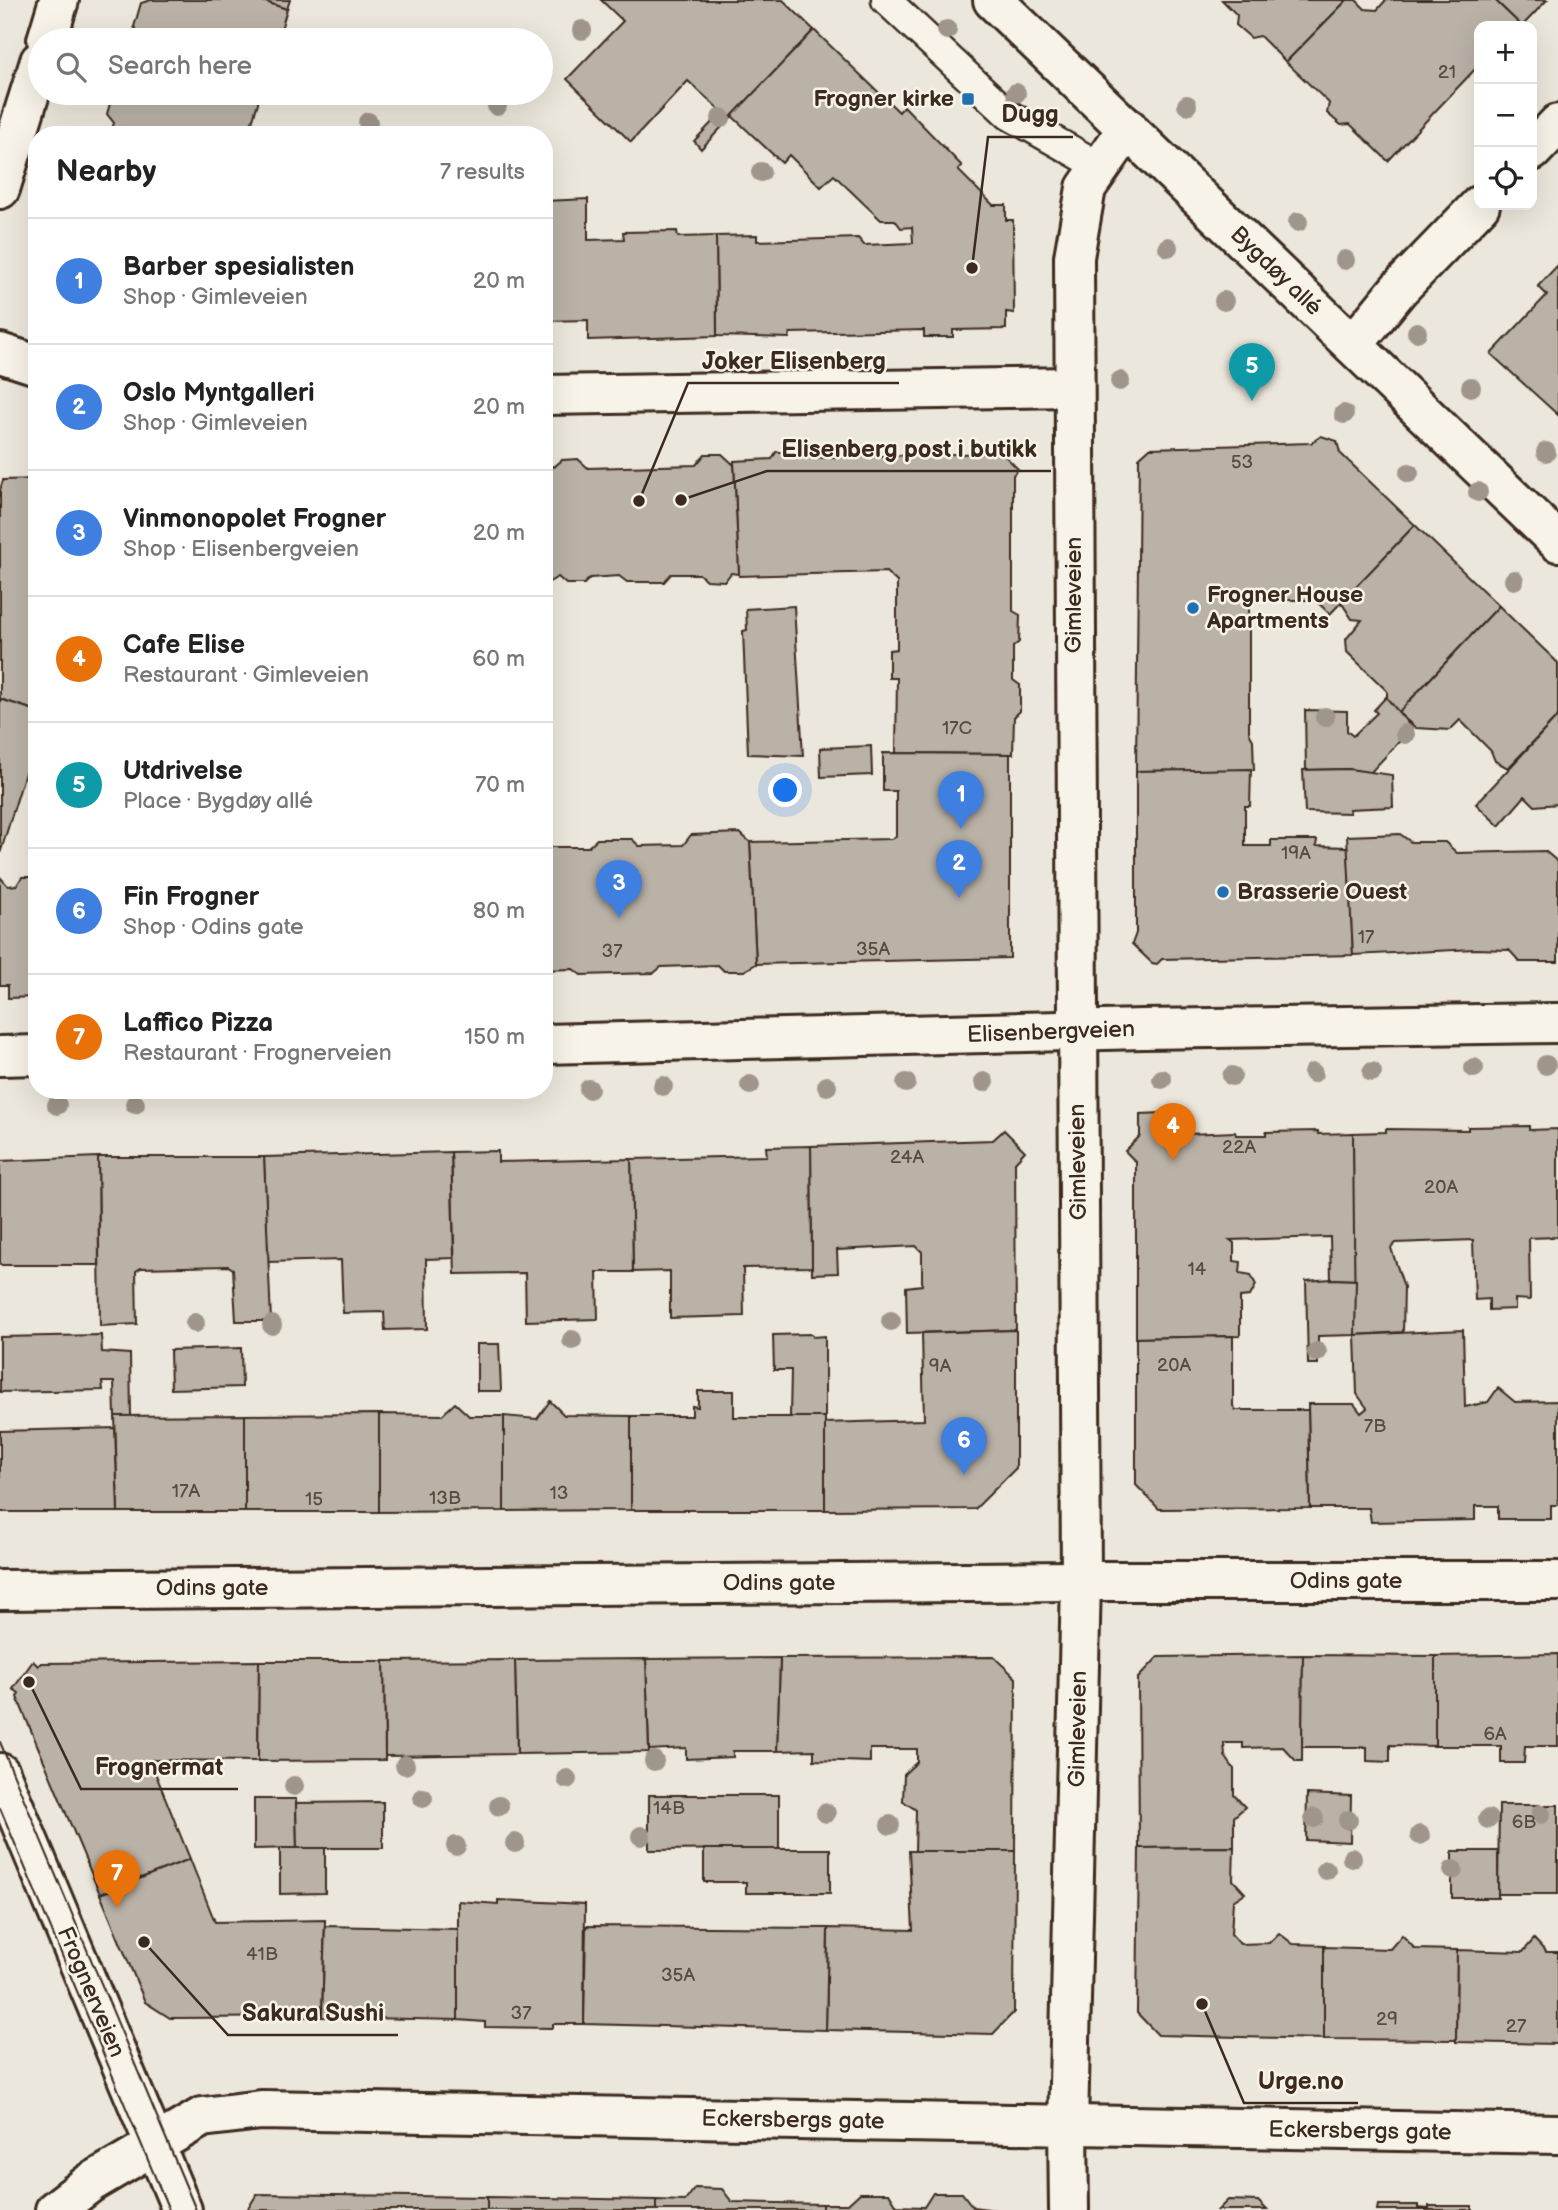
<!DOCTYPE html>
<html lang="en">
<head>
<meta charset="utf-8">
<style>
  body { margin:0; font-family:"Balsamiq Sans",sans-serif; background:#f6f6f6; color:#222 }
  .controls { position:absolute; right:21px; top:21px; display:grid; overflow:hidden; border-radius:14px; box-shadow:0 7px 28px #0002 }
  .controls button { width:63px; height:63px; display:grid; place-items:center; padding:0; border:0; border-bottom:2px solid #e0e0e0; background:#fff; color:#222; font:35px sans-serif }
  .you { position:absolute; left:786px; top:791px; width:24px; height:24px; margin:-18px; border:5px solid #fff; border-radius:50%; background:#1a73e8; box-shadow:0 0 0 10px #1a73e833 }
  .badge { display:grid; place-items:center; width:46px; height:46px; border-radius:50%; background:#7c3aed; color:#fff; font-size:23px; font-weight:700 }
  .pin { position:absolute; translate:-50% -58px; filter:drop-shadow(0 2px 4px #0008) }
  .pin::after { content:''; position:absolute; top:37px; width:24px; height:21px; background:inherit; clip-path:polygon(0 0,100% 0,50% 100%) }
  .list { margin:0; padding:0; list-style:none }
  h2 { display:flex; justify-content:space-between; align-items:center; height:91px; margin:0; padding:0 28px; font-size:30px }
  h2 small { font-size:23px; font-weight:400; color:#767676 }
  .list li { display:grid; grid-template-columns:46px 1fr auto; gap:21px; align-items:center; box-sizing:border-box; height:126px; padding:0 28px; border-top:2px solid #e0e0e0 }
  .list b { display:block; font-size:26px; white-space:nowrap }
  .list p { margin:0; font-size:23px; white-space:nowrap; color:#767676 }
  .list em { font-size:23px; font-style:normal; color:#767676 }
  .icon { flex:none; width:38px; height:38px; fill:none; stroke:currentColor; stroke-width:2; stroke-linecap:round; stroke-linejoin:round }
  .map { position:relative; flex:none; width:1558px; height:2210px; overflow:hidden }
  .search { position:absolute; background:#fff; box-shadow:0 7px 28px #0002; left:28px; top:28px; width:525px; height:77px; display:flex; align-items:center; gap:18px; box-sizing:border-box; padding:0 24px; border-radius:38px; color:#767676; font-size:26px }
  .panel { position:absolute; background:#fff; box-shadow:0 7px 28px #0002; left:28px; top:126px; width:525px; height:973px; border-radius:28px }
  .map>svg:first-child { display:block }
  .building { fill:#bab2a7; stroke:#3b2a1e; stroke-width:2 }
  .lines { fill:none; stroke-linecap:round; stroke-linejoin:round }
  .lane-casing { stroke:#3b2a1e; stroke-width:33 }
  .street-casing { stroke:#3b2a1e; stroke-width:44 }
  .secondary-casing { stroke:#3b2a1e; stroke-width:44 }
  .lane { stroke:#f7f3e8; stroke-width:28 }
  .street { stroke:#f7f3e8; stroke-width:38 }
  .secondary { stroke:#f7f3e8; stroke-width:38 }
  .tram { stroke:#3b2a1e; stroke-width:2 }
  .tree { fill:#9f958a }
  .poi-dot { fill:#1f6fb2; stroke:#f7f3e8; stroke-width:2.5 }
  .labels { text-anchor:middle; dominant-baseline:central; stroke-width:5; stroke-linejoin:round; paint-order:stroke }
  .number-label { font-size:19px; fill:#5b4c40 }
  .poi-label { font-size:23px; font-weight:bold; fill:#3b2a1e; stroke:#f7f3e8; text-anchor:start }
  .street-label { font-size:23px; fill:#3b2a1e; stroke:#f7f3e8 }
  .leader { fill:none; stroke:#3b2a1e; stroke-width:2.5 }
  .callout-dot { fill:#3b2a1e; stroke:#f7f3e8; stroke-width:2.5 }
  .callout-label { font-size:24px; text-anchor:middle; font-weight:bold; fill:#3b2a1e; stroke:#f7f3e8; stroke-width:5; stroke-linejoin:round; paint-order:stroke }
</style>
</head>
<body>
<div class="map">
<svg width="1558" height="2210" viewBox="0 0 1558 2210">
  <rect width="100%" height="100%" fill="#ece7dc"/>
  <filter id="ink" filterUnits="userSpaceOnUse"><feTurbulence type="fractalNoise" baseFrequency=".0143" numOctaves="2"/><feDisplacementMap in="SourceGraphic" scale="14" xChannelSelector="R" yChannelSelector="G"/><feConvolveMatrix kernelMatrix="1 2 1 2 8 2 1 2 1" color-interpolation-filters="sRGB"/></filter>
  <g filter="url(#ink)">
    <!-- building -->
    <g class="building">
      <path d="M151 0H260L287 9 278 40H139L141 35 134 27 141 3Z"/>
      <path d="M260 0H290L287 9Z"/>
      <path d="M601 0H783L814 30 701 149 694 141 722 112 688 81 631 142 567 79 623 21Z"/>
      <path d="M1222 0H1347L1286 62 1260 36 1251 38 1236 25 1237 15Z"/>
      <path d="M1347 0H1356L1365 9 1377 10 1386 0H1495L1519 23 1516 26H1479V65L1388 161 1350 124 1341 125 1327 113 1329 103 1286 62Z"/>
      <path d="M1495 0H1547L1522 26Z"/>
      <path d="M814 30 899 112 904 106 962 166 958 170 993 205H1006V220H1013L1014 313 1006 312V329L953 330V337H924V330L790 333 789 338 717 336 716 236 757 235V241L858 238 864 245 913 243 912 227 901 228 895 220H881L834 175 821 187 789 155 782 163 732 116Z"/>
      <path d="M113 93H261L248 135H110L114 123 107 114Z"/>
      <path d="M588 199V240L624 239 623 232 677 231 678 237 716 236 717 336 588 340V320L544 321V201Z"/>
      <path d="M1558 265V415L1491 354 1547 295 1538 286Z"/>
      <path d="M1321 436 1337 441 1340 453 1415 525 1330 614 1315 600H1249V733L1253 740 1254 770 1136 771 1139 458 1150 448 1311 443Z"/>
      <path d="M997 448 1018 469 1013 475V611L1020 615 1019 642 1013 647V680L1020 685V711L1014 717 1013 754 896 753 897 678H889V650L897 649V582L886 572 739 576 734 461 772 459 776 452H802L808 458 993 453Z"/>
      <path d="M705 454H722L734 465 739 574 731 573 725 581 706 580 699 574H671L664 582H627L619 576 590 578 584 584H566L558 577 544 585V463L554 467 562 460 578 459 588 468 696 465Z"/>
      <path d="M37 479V711L0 699V490L3 480Z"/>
      <path d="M1415 525 1499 606 1398 713 1387 701V691L1347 652 1346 639 1362 620 1352 619 1341 602Z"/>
      <path d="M794 606 803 756 748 754 743 631 747 630 746 609Z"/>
      <path d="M1499 606 1558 663V716L1508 768 1495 761 1491 751 1460 720 1450 730 1416 728 1398 713Z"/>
      <path d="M1386 697 1412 728 1370 773 1349 769 1306 770 1305 710 1347 711V731L1353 736 1377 713 1374 710Z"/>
      <path d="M0 699 37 711V734L0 854Z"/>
      <path d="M1558 716V804L1535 806 1525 796 1499 826 1476 804Z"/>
      <path d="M871 746 872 775 821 777 820 748Z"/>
      <path d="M883 753 1010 754V958L756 964 750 842 891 839 896 836V791H883Z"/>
      <path d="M1251 769 1250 806H1245V846H1271V840H1317L1316 846 1348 847 1353 955 1162 959 1157 964 1152 963 1132 944 1136 933V771Z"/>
      <path d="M1349 769 1392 775 1393 807 1349 809 1350 813 1305 812 1303 770Z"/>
      <path d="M740 833 750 842 756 964 744 971H724L718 965 661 967 654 973 581 975 573 969 544 970V847H588L597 839H632L639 846 683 845 691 835Z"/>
      <path d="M1400 834 1411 842H1445L1457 853 1545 851 1558 862V962H1520L1509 950 1475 949 1353 955 1347 836Z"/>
      <path d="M0 877 8 886 17 885 22 877H37V997L8 998V985H0Z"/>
      <path d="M1188 1112V1134L1235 1132 1236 1135H1266V1132L1318 1131V1134L1353 1133 1356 1280 1331 1279 1330 1237 1230 1240 1234 1243V1261L1241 1262 1240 1273 1251 1275 1256 1285 1250 1296 1240 1297V1336L1136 1338V1162L1125 1151 1140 1136V1114Z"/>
      <path d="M1529 1126V1130L1558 1129V1237L1529 1238 1530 1300 1515 1299V1309L1489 1310V1299L1475 1300 1473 1240 1396 1243 1391 1248 1404 1287 1403 1332 1355 1335 1353 1133 1386 1132V1129L1468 1130V1127Z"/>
      <path d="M1004 1130 1025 1151 1015 1162 1016 1330 907 1333 906 1287 922 1285V1252L916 1246 837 1250 838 1273 812 1274 811 1146 993 1140Z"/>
      <path d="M811 1146 812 1267 743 1268 744 1316 670 1318V1271L633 1272 631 1159 767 1156 766 1147Z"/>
      <path d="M498 1151V1162L631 1159 633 1272H597L598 1319 526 1321 525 1273 455 1274 451 1152Z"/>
      <path d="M451 1152 454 1258 426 1259 427 1329 385 1330 384 1312 343 1313 341 1260 268 1262 264 1157Z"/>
      <path d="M98 1157H264L271 1321H236L233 1269 228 1266 141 1268 136 1271 137 1324 100 1326Z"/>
      <path d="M98 1157 99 1265H0V1161Z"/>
      <path d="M1331 1279 1356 1280 1355 1335 1318 1336V1364H1308L1306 1281Z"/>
      <path d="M1016 1330V1468L975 1509 825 1510V1423L924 1420 922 1333Z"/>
      <path d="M1463 1330 1465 1407 1488 1402 1498 1388 1515 1402 1558 1401V1505H1551V1519H1498V1506H1475V1520L1371 1522 1369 1508H1310L1308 1404H1354L1361 1413 1367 1408 1357 1394 1355 1335Z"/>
      <path d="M812 1334 813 1337 825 1336V1417H790L791 1370H774L773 1335Z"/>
      <path d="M101 1335 102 1352 130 1354 131 1416H115L114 1382H102L103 1390 0 1392V1337Z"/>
      <path d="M1233 1336V1406L1236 1410H1308L1310 1508 1159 1509 1136 1485V1338Z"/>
      <path d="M477 1344H499L501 1391H477Z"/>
      <path d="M241 1348 242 1387 171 1389 170 1350Z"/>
      <path d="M698 1391H734V1417H825V1510H631V1416H692V1406L698 1407Z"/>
      <path d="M550 1401 564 1415 631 1416V1510L504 1511V1416L537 1419Z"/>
      <path d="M455 1403 469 1416H504V1511L379 1512V1414L442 1415Z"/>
      <path d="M379 1414V1512H245V1415Z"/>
      <path d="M245 1415V1512H118L115 1416Z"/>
      <path d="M115 1428 118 1512H0V1431Z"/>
      <path d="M1558 1654V1746H1525L1524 1763H1501V1746H1435V1656Z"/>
      <path d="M1303 1655 1302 1761H1296L1283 1747 1243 1748V1743H1224L1225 1756 1234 1769V1795L1245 1807 1234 1817V1847L1139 1848 1138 1678 1158 1657Z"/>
      <path d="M1303 1655 1435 1656V1746L1390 1745V1762L1367 1761V1747H1302Z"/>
      <path d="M994 1657 1016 1678 1015 1851H915L916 1810 903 1801 904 1774 917 1762V1749H870V1762L814 1760V1750L777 1751 780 1658Z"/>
      <path d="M780 1658 777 1751H733V1757L686 1759V1748L649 1750 646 1659Z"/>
      <path d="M646 1659 649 1752 517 1754 515 1660Z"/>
      <path d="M515 1660 517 1754 385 1756 384 1661Z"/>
      <path d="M33 1661 38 1666 41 1663 259 1661 258 1761 150 1760 190 1859 100 1894 17 1697 19 1693 13 1689Z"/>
      <path d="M259 1661H384L385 1760 258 1761Z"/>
      <path d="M1307 1794 1351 1796 1350 1842 1306 1840Z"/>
      <path d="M649 1795H779V1849L649 1850Z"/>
      <path d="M254 1799H296L297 1848 254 1849Z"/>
      <path d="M383 1802V1848H297L296 1803Z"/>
      <path d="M1499 1805H1558V1894H1498Z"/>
      <path d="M1234 1847 1233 1880 1245 1893 1233 1901 1231 1934 1240 1944 1269 1943 1279 1933 1293 1944 1325 1945 1324 2039 1158 2035 1137 2013 1139 1848Z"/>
      <path d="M280 1848H325V1893L280 1894Z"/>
      <path d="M704 1849H830V1893H746V1882H704Z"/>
      <path d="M909 1851H1015L1014 2012 993 2034 826 2030 828 1928 913 1930Z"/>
      <rect x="1452" y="1851" width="46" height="47"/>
      <path d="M190 1859 215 1922 325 1920 322 2017 170 2018 145 2002 100 1894Z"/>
      <path d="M498 1900 585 1904 584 2024H553V2028L485 2027V2022L458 2020V1901L498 1904Z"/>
      <path d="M325 1926 458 1929V2020L322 2017Z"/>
      <path d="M586 1926 828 1928 826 2030 584 2024Z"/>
      <path d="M1402 1935 1415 1949 1457 1950 1456 2040 1324 2039V1947L1390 1949Z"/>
      <path d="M1534 1939 1546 1952H1558V2044L1456 2042 1457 1950 1523 1952Z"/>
      <path d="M695 2188 722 2189 732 2202 822 2204V2210H656V2200L685 2201Z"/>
      <path d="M860 2193H889L897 2206 924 2207 933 2193H962L973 2207 996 2210H822V2204H848Z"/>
      <path d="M257 2194 487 2197V2210H247Z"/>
      <path d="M487 2197 656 2200V2210H487Z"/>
      <path d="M1228 2200 1258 2201 1267 2210H1218Z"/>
      <path d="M1378 2205H1418V2208L1429 2209V2206H1472V2210H1377Z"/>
    </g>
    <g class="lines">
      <defs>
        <path id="lane" d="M886 0 1009 115 1099 166"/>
        <g id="street">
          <path d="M1532 151 1558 124"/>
          <path d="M1353 345 1398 290 1480 205"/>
          <path d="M0 353 37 365"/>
          <path d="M544 395 1073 387"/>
          <path d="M544 1044 1143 1029 1558 1023"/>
          <path d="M0 1056 37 1055"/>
          <path d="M0 1590 1081 1581H1558"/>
          <path d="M55 2210 90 2183 202 2117 261 2110 1558 2134"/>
          <path d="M1069 2210 1068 2125 1081 1581 1074 257 1086 188 1128 128"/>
        </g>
        <g id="secondary">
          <path d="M993 0 1558 542"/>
          <path d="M47 40 59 0"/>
          <path d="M0 189 40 61"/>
          <path d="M0 1773 182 2210"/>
        </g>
      </defs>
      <!-- lane casing -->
      <use href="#lane" class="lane-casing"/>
      <!-- street casing -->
      <use href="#street" class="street-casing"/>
      <!-- secondary casing -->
      <use href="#secondary" class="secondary-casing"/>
      <!-- lane -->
      <use href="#lane" class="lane"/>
      <!-- street -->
      <use href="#street" class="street"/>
      <!-- secondary -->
      <use href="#secondary" class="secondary"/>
      <!-- tram -->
      <g class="tram">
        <path d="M0 1742 196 2210"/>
        <path d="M0 1808 169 2210"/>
      </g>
    </g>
    <!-- trees -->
    <g class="tree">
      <circle cx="582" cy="30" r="10"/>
      <circle cx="947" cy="30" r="10"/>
      <circle cx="1016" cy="93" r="10"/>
      <circle cx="1187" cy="105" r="10"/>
      <circle cx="497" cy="106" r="10"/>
      <circle cx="721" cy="118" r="10"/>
      <circle cx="368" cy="122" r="10"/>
      <circle cx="761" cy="172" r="10"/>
      <circle cx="1298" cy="222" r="10"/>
      <circle cx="1168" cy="247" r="10"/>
      <circle cx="1345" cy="260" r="10"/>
      <circle cx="1224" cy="301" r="10"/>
      <circle cx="1417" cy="332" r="10"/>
      <circle cx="1120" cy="381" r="10"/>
      <circle cx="1471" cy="387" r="10"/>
      <circle cx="1344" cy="414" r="10"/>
      <circle cx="1546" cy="452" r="10"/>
      <circle cx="1409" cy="473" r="10"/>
      <circle cx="1478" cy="492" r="10"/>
      <circle cx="1514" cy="580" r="10"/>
      <circle cx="1325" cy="717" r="10"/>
      <circle cx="1405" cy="734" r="10"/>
      <circle cx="1546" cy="1065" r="10"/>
      <circle cx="1474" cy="1068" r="10"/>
      <circle cx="1372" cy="1072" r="10"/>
      <circle cx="1313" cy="1073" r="10"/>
      <circle cx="1232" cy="1076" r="10"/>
      <circle cx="1162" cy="1079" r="10"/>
      <circle cx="984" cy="1082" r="10"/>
      <circle cx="906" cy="1083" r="10"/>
      <circle cx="750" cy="1085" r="10"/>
      <circle cx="663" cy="1086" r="10"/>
      <circle cx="827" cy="1086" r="10"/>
      <circle cx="589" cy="1089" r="10"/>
      <circle cx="135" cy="1104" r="10"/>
      <circle cx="57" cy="1105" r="10"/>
      <circle cx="891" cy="1321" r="10"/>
      <circle cx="195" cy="1323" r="10"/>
      <circle cx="272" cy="1325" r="10"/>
      <circle cx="572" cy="1340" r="10"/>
      <circle cx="1317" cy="1352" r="10"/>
      <circle cx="654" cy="1761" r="10"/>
      <circle cx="405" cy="1765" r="10"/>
      <circle cx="567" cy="1779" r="10"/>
      <circle cx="294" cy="1786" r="10"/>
      <circle cx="423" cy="1798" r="10"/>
      <circle cx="499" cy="1806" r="10"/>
      <circle cx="826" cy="1813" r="10"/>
      <circle cx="1541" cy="1814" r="10"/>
      <circle cx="1314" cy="1818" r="10"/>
      <circle cx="1488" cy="1819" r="10"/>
      <circle cx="1348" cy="1820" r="10"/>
      <circle cx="890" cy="1825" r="10"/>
      <circle cx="1420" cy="1835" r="10"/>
      <circle cx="641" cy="1836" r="10"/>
      <circle cx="515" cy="1843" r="10"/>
      <circle cx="456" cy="1846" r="10"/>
      <circle cx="1352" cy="1858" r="10"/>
      <circle cx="1326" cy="1870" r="10"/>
      <circle cx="1453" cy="1870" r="10"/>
    </g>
  </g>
  <!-- markers -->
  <g class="poi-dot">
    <rect x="961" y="92" width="14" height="14" rx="3.5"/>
    <circle cx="1193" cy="608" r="7"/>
    <circle cx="1223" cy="892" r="7"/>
  </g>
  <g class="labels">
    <!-- number labels -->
    <g class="number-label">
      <text x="1447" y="72">21</text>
      <text x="1242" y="462">53</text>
      <text x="957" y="728">17C</text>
      <text x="1296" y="853">19A</text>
      <text x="1366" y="937">17</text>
      <text x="873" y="949">35A</text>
      <text x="612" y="951">37</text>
      <text x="1239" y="1147">22A</text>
      <text x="907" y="1157">24A</text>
      <text x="1441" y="1187">20A</text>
      <text x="1197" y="1269">14</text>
      <text x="1174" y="1365">20A</text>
      <text x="940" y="1366">9A</text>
      <text x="1375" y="1426">7B</text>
      <text x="186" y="1491">17A</text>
      <text x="559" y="1493">13</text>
      <text x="445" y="1498">13B</text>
      <text x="314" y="1499">15</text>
      <text x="1495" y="1734">6A</text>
      <text x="669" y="1808">14B</text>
      <text x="1524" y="1822">6B</text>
      <text x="262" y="1954">41B</text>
      <text x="678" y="1975">35A</text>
      <text x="521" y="2013">37</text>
      <text x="1387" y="2019">29</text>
      <text x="1516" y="2026">27</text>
    </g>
    <!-- poi labels -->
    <g class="poi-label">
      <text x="954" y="99" text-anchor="end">Frogner kirke</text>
      <text x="1207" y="595">Frogner House<tspan x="1207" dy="26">Apartments</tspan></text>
      <text x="1237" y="892">Brasserie Ouest</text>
    </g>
    <!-- street labels -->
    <g class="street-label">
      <text transform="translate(1276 271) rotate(44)">Bygdøy allé</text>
      <text transform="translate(1074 595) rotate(-90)">Gimleveien</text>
      <text transform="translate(1051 1032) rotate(-2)">Elisenbergveien</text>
      <text transform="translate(1078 1162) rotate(-91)">Gimleveien</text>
      <text x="1346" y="1581">Odins gate</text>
      <text x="779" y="1583">Odins gate</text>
      <text x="212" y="1588">Odins gate</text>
      <text transform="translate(1078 1729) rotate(-89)">Gimleveien</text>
      <text transform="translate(91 1992) rotate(67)">Frognerveien</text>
      <text transform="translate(793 2120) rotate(1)">Eckersbergs gate</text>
      <text transform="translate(1360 2131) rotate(1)">Eckersbergs gate</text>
    </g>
  </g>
  <!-- callouts -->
  <path class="leader" d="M972 268L988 137H1073M639 501L688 383H899M681 500L767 471H1051M29 1682L81 1789H238M144 1942L228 2035H398M1202 2004L1244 2103H1358"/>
  <g class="callout-dot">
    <circle cx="972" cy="268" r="7"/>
    <circle cx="639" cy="501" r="7"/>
    <circle cx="681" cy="500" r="7"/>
    <circle cx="29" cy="1682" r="7"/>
    <circle cx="144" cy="1942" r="7"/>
    <circle cx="1202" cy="2004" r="7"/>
  </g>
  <g class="callout-label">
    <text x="1030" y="122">Dugg</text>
    <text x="794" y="369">Joker Elisenberg</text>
    <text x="909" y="457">Elisenberg post i butikk</text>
    <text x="159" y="1775">Frognermat</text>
    <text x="313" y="2021">Sakura Sushi</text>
    <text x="1301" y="2089">Urge.no</text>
  </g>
</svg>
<div class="controls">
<button>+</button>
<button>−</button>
<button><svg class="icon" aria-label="locate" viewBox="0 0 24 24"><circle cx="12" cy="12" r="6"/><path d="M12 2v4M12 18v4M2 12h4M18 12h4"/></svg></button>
</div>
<div class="you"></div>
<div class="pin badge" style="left:961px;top:829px;background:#3f7fe0">1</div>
<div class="pin badge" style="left:959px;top:898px;background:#3f7fe0">2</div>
<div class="pin badge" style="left:619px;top:918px;background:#3f7fe0">3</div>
<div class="pin badge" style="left:1173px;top:1161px;background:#e8710a">4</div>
<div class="pin badge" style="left:1252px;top:401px;background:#0f9aa8">5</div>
<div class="pin badge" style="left:964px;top:1475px;background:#3f7fe0">6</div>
<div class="pin badge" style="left:117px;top:1908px;background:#e8710a">7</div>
<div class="search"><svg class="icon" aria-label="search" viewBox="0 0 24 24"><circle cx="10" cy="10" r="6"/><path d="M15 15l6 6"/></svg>Search here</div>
<section class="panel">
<h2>Nearby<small>7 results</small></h2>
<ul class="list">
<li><span class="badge" style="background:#3f7fe0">1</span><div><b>Barber spesialisten</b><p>Shop · Gimleveien</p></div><em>20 m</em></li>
<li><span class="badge" style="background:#3f7fe0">2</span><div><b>Oslo Myntgalleri</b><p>Shop · Gimleveien</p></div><em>20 m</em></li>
<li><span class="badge" style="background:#3f7fe0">3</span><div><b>Vinmonopolet Frogner</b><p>Shop · Elisenbergveien</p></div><em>20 m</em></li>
<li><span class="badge" style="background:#e8710a">4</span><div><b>Cafe Elise</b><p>Restaurant · Gimleveien</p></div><em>60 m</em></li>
<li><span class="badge" style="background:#0f9aa8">5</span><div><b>Utdrivelse</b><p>Place · Bygdøy allé</p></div><em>70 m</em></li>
<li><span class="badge" style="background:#3f7fe0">6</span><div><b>Fin Frogner</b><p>Shop · Odins gate</p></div><em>80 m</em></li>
<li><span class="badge" style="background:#e8710a">7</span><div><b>Laffico Pizza</b><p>Restaurant · Frognerveien</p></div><em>150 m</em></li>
</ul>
</section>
</div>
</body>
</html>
